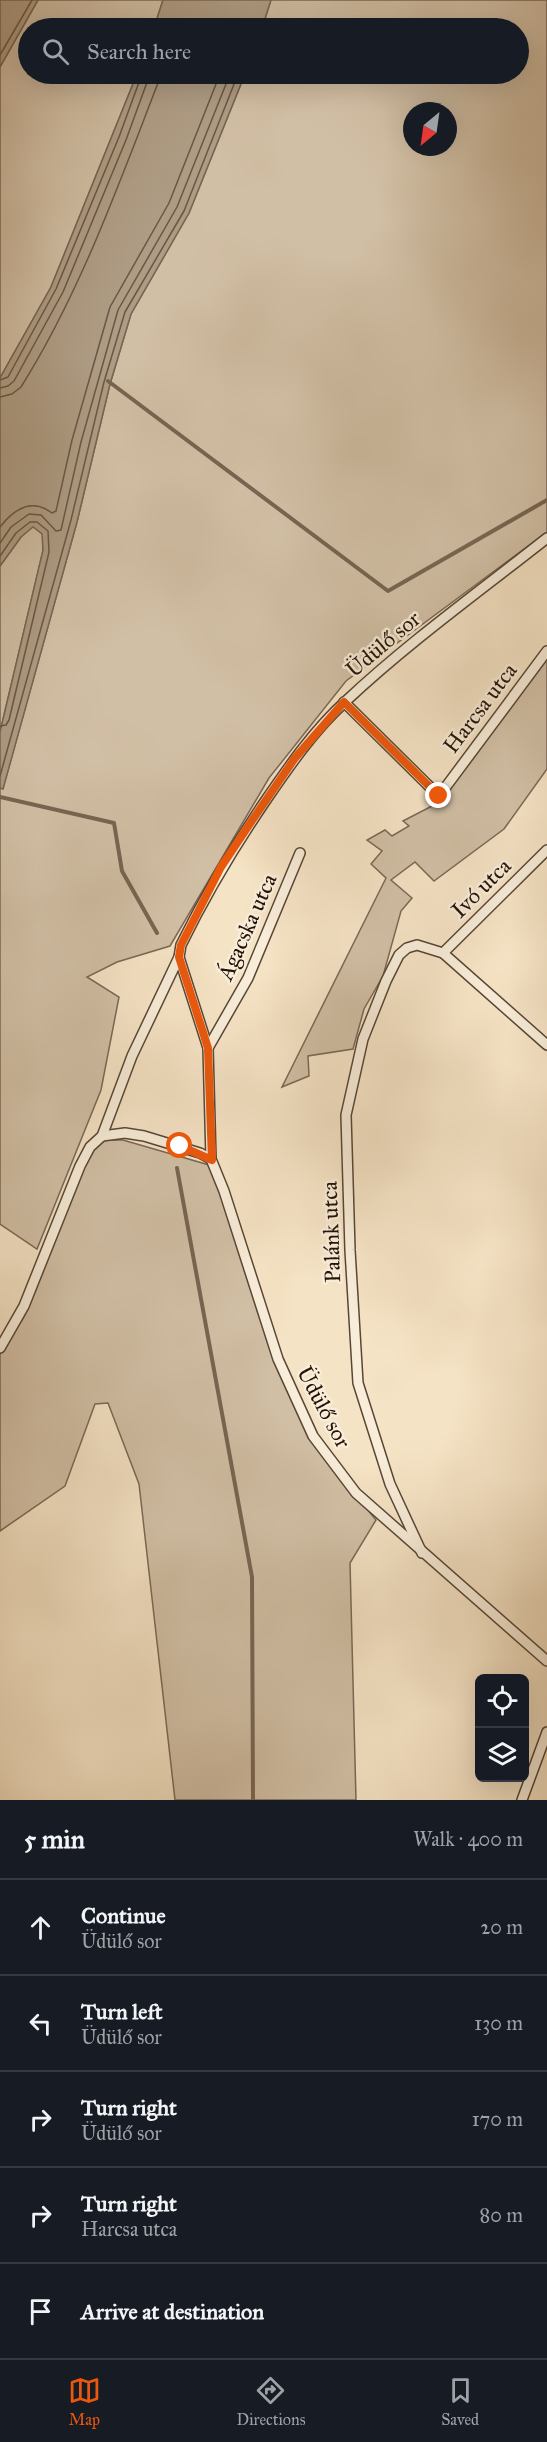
<!DOCTYPE html>
<html lang="en">
<head>
<meta charset="utf-8">
<style>
  body { margin:0; font-family:"IM FELL Great Primer",serif; background:#20242c; color:#f1f3f6 }
  .controls { position:absolute; right:18px; bottom:18px; display:grid; overflow:hidden; border-radius:9px; box-shadow:0 6px 24px #0002 }
  .controls button { width:54px; height:54px; display:grid; place-items:center; padding:0; border:0; border-bottom:2px solid #363941; background:#171b24; color:#f1f3f6; font:30px sans-serif }
  .compass { position:absolute; left:403px; top:102px; width:54px; height:54px; border-radius:50%; background:#171b24; box-shadow:0 6px 24px #0002; rotate:209deg }
  .stop { position:absolute; width:18px; height:18px; margin:-14px; border:4px solid #ea580c; border-radius:50%; background:#fff }
  .stop.end { background:#ea580c; border-color:#fff; box-shadow:0 2px 6px #0008 }
  .list { margin:0; padding:0; list-style:none }
  h2 { display:flex; justify-content:space-between; align-items:center; height:78px; margin:0; padding:0 24px; font-size:26px }
  h2 small { font-size:20px; font-weight:400; color:#9ea1a6 }
  .list li { display:grid; grid-template-columns:39px 1fr auto; gap:18px; align-items:center; box-sizing:border-box; height:96px; padding:0 24px; border-top:2px solid #363941 }
  .list b { display:block; font-size:22px; white-space:nowrap }
  .list p { margin:0; font-size:20px; white-space:nowrap; color:#9ea1a6 }
  .list em { font-size:20px; font-style:normal; color:#9ea1a6 }
  .icon { flex:none; width:33px; height:33px; fill:none; stroke:currentColor; stroke-width:2; stroke-linecap:round; stroke-linejoin:round }
  .map { position:relative; flex:none; width:547px; height:1800px; overflow:hidden }
  .search { position:absolute; background:#171b24; box-shadow:0 6px 24px #0002; left:18px; right:18px; top:18px; height:66px; display:flex; align-items:center; gap:15px; box-sizing:border-box; padding:0 21px; border-radius:33px; color:#9ea1a6; font-size:22px }
  .sheet { height:558px; background:#171b24 }
  nav { display:flex; justify-content:space-around; align-items:center; box-sizing:border-box; height:84px; border-top:2px solid #363941; background:#171b24; font-size:16px; color:#9ea1a6 }
  nav a { display:grid; justify-items:center; gap:3px }
  nav .on { color:#ea580c }
  .map>svg:first-child { display:block }
  .green { fill:#d1bfa5; stroke:#7a6856; stroke-width:1.5; fill-rule:evenodd }
  .water { fill:#ae9c84; stroke:#776552; stroke-width:1.5 }
  .lines { fill:none; stroke-linecap:round; stroke-linejoin:round }
  .shore { stroke:#695745; stroke-width:1.5 }
  .stream { stroke:#776552; stroke-width:4 }
  .minor-casing { stroke:#584636; stroke-width:12 }
  .minor { stroke:#f8edd9; stroke-width:9 }
  .route { stroke:#ea580c; stroke-width:8 }
  .labels { text-anchor:middle; dominant-baseline:central; stroke-width:5; stroke-linejoin:round; paint-order:stroke }
  .street-label { font-size:22px; fill:#241206; stroke:#f8edd9 }
</style>
</head>
<body>
<div class="map">
<svg width="547" height="1800" viewBox="0 0 547 1800">
  <rect width="100%" height="100%" fill="#f5e3c5"/>
  <filter id="stains"><feTurbulence type="fractalNoise" baseFrequency=".00333" numOctaves="4"/><feColorMatrix values="0 0 0 0 .2 0 0 0 0 .09 0 0 0 0 .02 0 0 0 .5 -.17"/></filter>
  <radialGradient id="worn" r=".72"><stop offset=".6" stop-color="#630" stop-opacity="0"/><stop offset="1" stop-color="#630" stop-opacity=".3"/></radialGradient>
  <!-- green -->
  <g class="green">
    <path d="M38 0H163L154 28H28V74H137L51 287 0 378V67Z"/>
    <path d="M271 0H547V532L346 681 269 778 170 946 117 962 87 977 119 997 101 1090 37 1249 0 1224V788H3L77 522 110 384 131 314 189 213 245 74H518V28H262ZM412 111H448V147H412Z"/>
    <path d="M33 526 43 534V551L0 732V566L21 537Z"/>
    <path d="M547 657V769L504 829 434 881 415 862 391 880 412 898 401 911 383 976 364 1009 353 1049 308 1056 309 1076 282 1087 386 878 371 864 382 851 367 840 385 830 392 836 409 826 403 821 438 803Z"/>
    <path d="M95 1140H123L209 1165 224 1191 261 1320 317 1448 376 1520 350 1563 356 1800H175L139 1484 108 1403 95 1404 65 1486 0 1531V1354L25 1315 86 1154Z"/>
  </g>
  <!-- water -->
  <g class="water">
    <path d="M0 0H38L0 67Z"/>
    <path d="M163 0H271L262 28H154Z"/>
    <path d="M137 74H245L189 213 131 314 110 384 77 522 3 789 0 788V732L43 550 42 534 33 527 21 537 0 566V378L51 287Z"/>
  </g>
  <g class="lines">
    <!-- shore -->
    <g class="shore">
      <path d="M0 55 32 0"/>
      <path d="M0 380 8 377 56 289 119 137 142 74"/>
      <path d="M0 388 8 386 14 381 63 292 126 140 150 74"/>
      <path d="M0 397 12 394 21 387C80 293 118 186 158 83L159 74"/>
      <path d="M0 527C14 509 32 498 52 513L56 511 72 440 110 307 169 203 220 74"/>
      <path d="M0 543 11 527 29 514 41 515 56 531 61 530 81 442 118 310 177 207 230 74"/>
      <path d="M0 556 16 533 30 522H37L48 531 49 552 9 720 6 725 0 726"/>
      <path d="M0 776 71 520 104 382 125 312 184 211 238 74"/>
    </g>
    <!-- stream -->
    <g class="stream">
      <path d="M108 381 388 591 547 500"/>
      <path d="M0 797 114 823 122 871 157 933"/>
      <path d="M177 1168 252 1577 253 1800"/>
    </g>
    <defs>
      <g id="minor">
        <path d="M344 702 439 796 547 651"/>
        <path d="M443 953 547 850"/>
        <path d="M179 957 208 1048 211 1159"/>
        <path d="M208 1048 248 978 300 853"/>
        <path d="M102 1136 125 1133 144 1136 200 1153 211 1159 224 1191 278 1359 313 1436 356 1493 547 1661"/>
        <path d="M0 1348 24 1306 80 1166 90 1147 102 1136 132 1056 179 957 181 945C206 894 234 847 266 800 290 765 314 730 346 701 409 642 480 591 547 538"/>
        <path d="M422 1553 390 1484 358 1383 350 1250 346 1115 363 1039 386 981 399 955 407 948 417 945 443 953 547 1045"/>
        <path d="M522 1800 547 1732"/>
      </g>
    </defs>
    <!-- minor casing -->
    <use href="#minor" class="minor-casing"/>
    <!-- minor -->
    <use href="#minor" class="minor"/>
  </g>
  <g class="lines">
    <!-- route -->
    <path class="route" d="M180 1146 212 1160 208 1048 179 957 181 945 221 867 251 822 295 758 344 702 439 796"/>
  </g>
  <g class="labels">
    <!-- street labels -->
    <g class="street-label">
      <text transform="translate(383 644) rotate(-40)">Üdülő sor</text>
      <text transform="translate(480 708) rotate(-53)">Harcsa utca</text>
      <text transform="translate(481 888) rotate(-45)">Ivó utca</text>
      <text transform="translate(247 927) rotate(-66)">Ágacska utca</text>
      <text transform="translate(331 1232) rotate(-92)">Palánk utca</text>
      <text transform="translate(324 1407) rotate(62)">Üdülő sor</text>
    </g>
  </g>
  <rect width="100%" height="100%" filter="url(#stains)"/>
  <rect width="100%" height="100%" fill="url(#worn)"/>
</svg>
<div class="controls">
<button><svg class="icon" aria-label="locate" viewBox="0 0 24 24"><circle cx="12" cy="12" r="6"/><path d="M12 2v4M12 18v4M2 12h4M18 12h4"/></svg></button>
<button><svg class="icon" aria-label="layers" viewBox="0 0 24 24"><path d="M12 4l9 5-9 5-9-5zM3 14l9 5 9-5"/></svg></button>
</div>
<svg class="compass" viewBox="-18 -18 36 36"><path d="M0-13l5 13h-10z" fill="#e53935"/><path d="M0 13l5-13h-10z" fill="#9ea1a6"/></svg>
<div class="stop" style="left:180px;top:1146px"></div>
<div class="stop end" style="left:439px;top:796px"></div>
<div class="search"><svg class="icon" aria-label="search" viewBox="0 0 24 24"><circle cx="10" cy="10" r="6"/><path d="M15 15l6 6"/></svg>Search here</div>
</div>
<section class="sheet">
<h2>5 min<small>Walk · 400 m</small></h2>
<ul class="list">
<li><svg class="icon" aria-label="ahead" viewBox="0 0 24 24"><path d="M12 20V5M6 11l6-6 6 6"/></svg><div><b>Continue</b><p>Üdülő sor</p></div><em>20 m</em></li>
<li><svg class="icon" aria-label="left" viewBox="0 0 24 24"><path d="M17 20v-9H6M10 6l-5 5 5 5"/></svg><div><b>Turn left</b><p>Üdülő sor</p></div><em>130 m</em></li>
<li><svg class="icon" aria-label="right" viewBox="0 0 24 24"><path d="M7 20v-9h11M14 6l5 5-5 5"/></svg><div><b>Turn right</b><p>Üdülő sor</p></div><em>170 m</em></li>
<li><svg class="icon" aria-label="right" viewBox="0 0 24 24"><path d="M7 20v-9h11M14 6l5 5-5 5"/></svg><div><b>Turn right</b><p>Harcsa utca</p></div><em>80 m</em></li>
<li><svg class="icon" aria-label="arrive" viewBox="0 0 24 24"><path d="M6 21V4h12l-3 4 3 4H6"/></svg><div><b>Arrive at destination</b></div></li>
</ul>
</section>
<nav>
<a class="on"><svg class="icon" aria-label="map" viewBox="0 0 24 24"><path d="M3 6l6-2 6 2 6-2v14l-6 2-6-2-6 2zM9 4v14M15 6v14"/></svg>Map</a>
<a><svg class="icon" aria-label="directions" viewBox="0 0 24 24"><path d="M12 3l9 9-9 9-9-9zM9 14v-3h6M13 9l2 2-2 2"/></svg>Directions</a>
<a><svg class="icon" aria-label="saved" viewBox="0 0 24 24"><path d="M7 4h10v16l-5-4-5 4z"/></svg>Saved</a>
</nav>
</body>
</html>
